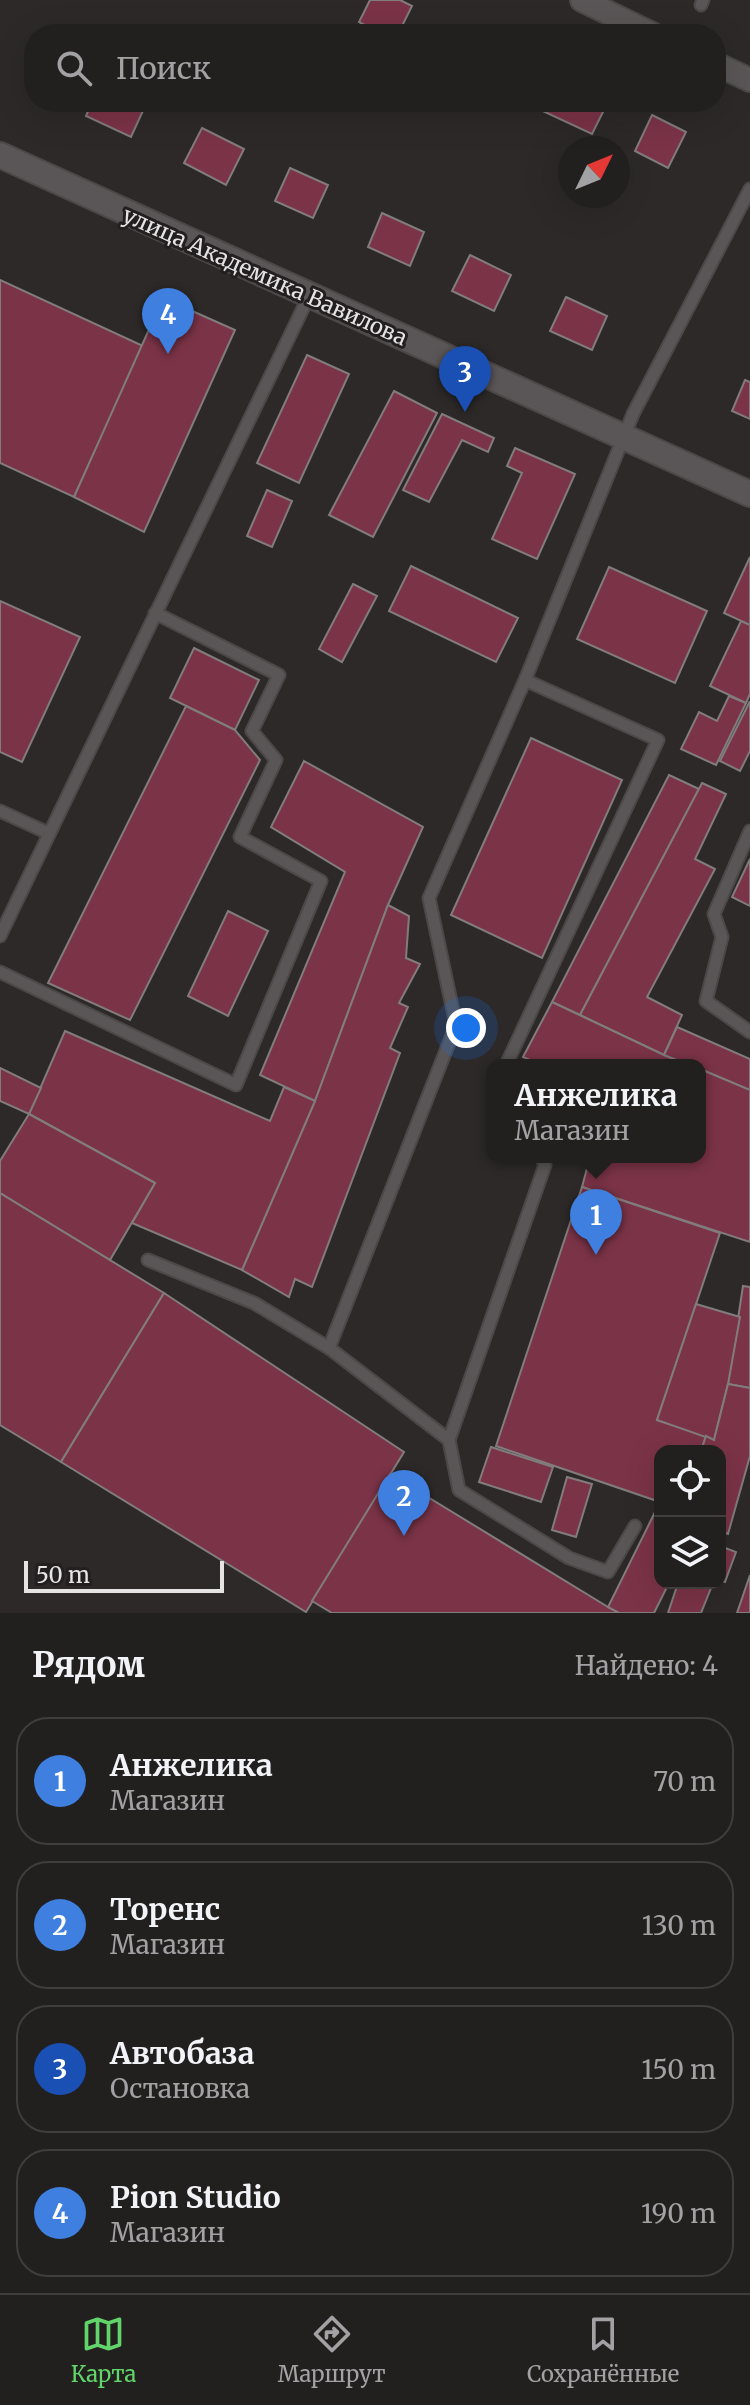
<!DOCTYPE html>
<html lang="ru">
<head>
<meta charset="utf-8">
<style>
  body { margin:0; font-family:Merriweather,serif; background:#2a2728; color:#f1f3f6 }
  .controls { position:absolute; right:24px; bottom:24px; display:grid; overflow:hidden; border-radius:16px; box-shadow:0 8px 32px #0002 }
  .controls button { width:72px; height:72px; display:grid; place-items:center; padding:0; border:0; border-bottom:2px solid #3f3d3d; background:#221f1f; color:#f1f3f6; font:40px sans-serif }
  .compass { position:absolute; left:558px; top:136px; width:72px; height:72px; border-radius:50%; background:#221f1f; box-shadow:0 8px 32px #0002; rotate:47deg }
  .scale { position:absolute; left:24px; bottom:20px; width:200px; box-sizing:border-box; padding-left:8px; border:4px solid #e5e3e3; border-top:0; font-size:22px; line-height:28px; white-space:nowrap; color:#e5e3e3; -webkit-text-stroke:6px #231f20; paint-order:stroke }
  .you { position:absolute; left:466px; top:1028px; width:28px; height:28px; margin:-20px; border:6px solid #fff; border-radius:50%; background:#1a73e8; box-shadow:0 0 0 12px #1a73e833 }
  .badge { display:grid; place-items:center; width:52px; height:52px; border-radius:50%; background:#61d46a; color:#fff; font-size:26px; font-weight:700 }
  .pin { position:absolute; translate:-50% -66px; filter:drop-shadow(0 2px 4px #0008) }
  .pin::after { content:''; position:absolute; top:42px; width:28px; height:24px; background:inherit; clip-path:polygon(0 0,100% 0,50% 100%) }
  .popup { position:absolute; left:486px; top:1059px; width:220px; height:104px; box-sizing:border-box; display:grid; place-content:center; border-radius:16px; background:#221f1f; filter:drop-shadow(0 2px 6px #0005); font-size:26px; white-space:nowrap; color:#a2a2a4 }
  .popup b { font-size:30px; color:#f1f3f6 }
  .popup::after { content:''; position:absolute; left:50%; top:100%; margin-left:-16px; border:16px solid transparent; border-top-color:#221f1f }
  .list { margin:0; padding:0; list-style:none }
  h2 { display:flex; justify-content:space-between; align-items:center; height:104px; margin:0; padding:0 32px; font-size:34px }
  h2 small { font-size:26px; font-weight:400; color:#a2a2a4 }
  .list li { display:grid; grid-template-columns:52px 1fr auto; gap:24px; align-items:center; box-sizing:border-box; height:128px; margin:0 16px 16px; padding:0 16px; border:2px solid #3f3d3d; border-radius:32px }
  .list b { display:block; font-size:30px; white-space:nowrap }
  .list p { margin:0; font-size:26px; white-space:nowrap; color:#a2a2a4 }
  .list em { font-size:26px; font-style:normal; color:#a2a2a4 }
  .icon { flex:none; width:44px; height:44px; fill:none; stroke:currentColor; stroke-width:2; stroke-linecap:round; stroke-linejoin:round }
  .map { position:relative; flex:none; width:750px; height:1613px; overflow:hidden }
  .search { position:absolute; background:#221f1f; box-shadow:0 8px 32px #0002; left:24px; right:24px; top:24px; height:88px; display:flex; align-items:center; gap:20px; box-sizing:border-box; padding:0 28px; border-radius:32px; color:#a2a2a4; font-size:30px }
  .sheet { height:680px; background:#221f1f }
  nav { display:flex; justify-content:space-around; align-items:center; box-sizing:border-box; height:112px; border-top:2px solid #3f3d3d; background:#221f1f; font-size:22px; color:#a2a2a4 }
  nav a { display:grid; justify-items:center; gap:4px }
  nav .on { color:#61d46a }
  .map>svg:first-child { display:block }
  .building { fill:#7b3347; stroke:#817c7d; stroke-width:2 }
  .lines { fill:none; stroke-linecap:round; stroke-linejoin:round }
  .service-casing { stroke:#4b4848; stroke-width:15 }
  .minor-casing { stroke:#4b4848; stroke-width:26 }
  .tertiary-casing { stroke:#4b4848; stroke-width:28 }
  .service { stroke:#5a5556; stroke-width:11 }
  .minor { stroke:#5a5556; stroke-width:22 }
  .tertiary { stroke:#5a5556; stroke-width:24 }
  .labels { text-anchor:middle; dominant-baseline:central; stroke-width:6; stroke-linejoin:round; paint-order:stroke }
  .street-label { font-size:22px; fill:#e5e3e3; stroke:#231f20 }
</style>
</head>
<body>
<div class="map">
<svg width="750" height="1613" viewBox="0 0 750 1613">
  <rect width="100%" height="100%" fill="#2d2929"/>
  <!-- building -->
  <g class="building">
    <path d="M370 0H400L412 6 398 34H381L359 22Z"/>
    <path d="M92 102H147L131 137 86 116Z"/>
    <path d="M534 102H608L592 134 532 106Z"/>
    <path d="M652 115 686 132 668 168 635 151Z"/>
    <path d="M202 128 244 149 226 185 184 163Z"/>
    <path d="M290 168 328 185 313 218 275 201Z"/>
    <path d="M382 213 424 232 410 266 368 247Z"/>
    <path d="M470 255 511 275 494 311 452 291Z"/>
    <path d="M0 280 143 346 74 497 0 463Z"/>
    <path d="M566 297 607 316 592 350 550 331Z"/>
    <path d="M163 298 235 330 144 532 74 497Z"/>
    <path d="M307 355 349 374 299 483 257 463Z"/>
    <path d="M745 380 750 382V419L732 411Z"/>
    <path d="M394 391 437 413 373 537 329 515Z"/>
    <path d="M442 414 494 438 488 452 462 440 429 502 403 490Z"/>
    <path d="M515 448 575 474 537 559 492 539 522 473 507 466Z"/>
    <path d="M267 490 292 501 272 547 247 536Z"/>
    <path d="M750 557V625L724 613Z"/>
    <path d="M411 566 518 618 496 662 389 611Z"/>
    <path d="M609 567 707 611 675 683 577 639Z"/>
    <path d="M353 584 377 596 342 662 319 649Z"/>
    <path d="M0 601 80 637 22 762 0 752Z"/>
    <path d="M741 621 750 625V694L746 703 710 686Z"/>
    <path d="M194 648 259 680 235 730 170 698Z"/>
    <path d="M729 696 746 703 716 765 681 749 699 712 717 721Z"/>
    <path d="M750 701V751L740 771 720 761Z"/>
    <path d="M186 706 235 730 260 760 130 1020 48 983Z"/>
    <path d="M531 738 622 780 542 958 451 915Z"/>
    <path d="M304 761 423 827 388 905 315 1101 260 1075 345 872 271 827Z"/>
    <path d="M669 775 699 789 580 1015 552 1002Z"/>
    <path d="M702 783 726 794 695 859 715 869 647 997 682 1015 664 1055 580 1015Z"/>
    <path d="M750 859V906L732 897Z"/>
    <path d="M388 905 409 916 406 958 420 964 399 1003 408 1007 390 1048 400 1053 312 1287 295 1279 289 1297 242 1270 315 1101Z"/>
    <path d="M228 911 268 931 228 1016 188 996Z"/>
    <path d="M552 1002 664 1055 689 1065H541L523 1057Z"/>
    <path d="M677 1027 750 1059V1090L700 1069V1065H689L664 1055Z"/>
    <path d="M65 1031 270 1121 284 1087 315 1101 242 1270 132 1223 155 1183 29 1114Z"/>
    <path d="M0 1068 41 1088 29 1114 0 1101Z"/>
    <path d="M700 1069 750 1090V1242L582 1187 590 1157H700Z"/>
    <path d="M29 1114 155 1183 110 1260 0 1193V1161Z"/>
    <path d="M582 1187 720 1233 657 1420 706 1436 701 1451H660V1502L496 1446Z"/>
    <path d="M0 1193 164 1293 61 1462 0 1425Z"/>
    <path d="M743 1286 750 1287V1388L728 1384Z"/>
    <path d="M164 1293 404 1452 306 1612 61 1462Z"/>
    <path d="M696 1304 740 1317 728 1384 714 1440 657 1420Z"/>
    <path d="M728 1384 750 1388V1456L728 1534 720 1531V1451H701L706 1436 714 1440Z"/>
    <path d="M491 1447 553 1467 541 1502 479 1482Z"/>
    <path d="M390 1474 608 1607 619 1613H332L312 1601Z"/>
    <path d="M567 1477 592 1484 576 1537 552 1530Z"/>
    <path d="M660 1502V1583H669L654 1613H619L608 1607Z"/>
    <path d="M720 1546 736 1552 725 1582 720 1580Z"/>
    <path d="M750 1575V1613H737Z"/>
    <path d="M678 1583H713L701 1613H668Z"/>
  </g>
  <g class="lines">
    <defs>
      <g id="service">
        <path d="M701 5 703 0"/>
        <path d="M0 811 48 833"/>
        <path d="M750 831 714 914 722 937 706 1001 750 1032"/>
        <path d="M0 936 309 296"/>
        <path d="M0 972 236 1085 321 881 240 837 276 760 252 731 279 675 155 613"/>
        <path d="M506 1065 658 740 525 680"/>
        <path d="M541 1157 545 1165 449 1440 329 1348 456 1025 429 898 525 680 633 414 750 189"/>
        <path d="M148 1260 254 1303 329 1348"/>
        <path d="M449 1440 459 1490 569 1558 608 1572 635 1526"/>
      </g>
      <g id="minor">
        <path d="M582 0 652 34"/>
        <path d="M716 64 750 80"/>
      </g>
      <path id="tertiary" d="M0 155 750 494"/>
    </defs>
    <!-- service casing -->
    <use href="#service" class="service-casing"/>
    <!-- minor casing -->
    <use href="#minor" class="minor-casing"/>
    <!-- tertiary casing -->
    <use href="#tertiary" class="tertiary-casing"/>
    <!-- service -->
    <use href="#service" class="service"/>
    <!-- minor -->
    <use href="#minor" class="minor"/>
    <!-- tertiary -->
    <use href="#tertiary" class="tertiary"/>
  </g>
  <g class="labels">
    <!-- street labels -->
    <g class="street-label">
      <text transform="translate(265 276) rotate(24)">улица Академика Вавилова</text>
    </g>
  </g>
</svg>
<div class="controls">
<button><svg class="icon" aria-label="locate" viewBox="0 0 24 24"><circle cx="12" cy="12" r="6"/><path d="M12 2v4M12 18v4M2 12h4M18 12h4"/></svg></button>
<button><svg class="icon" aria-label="layers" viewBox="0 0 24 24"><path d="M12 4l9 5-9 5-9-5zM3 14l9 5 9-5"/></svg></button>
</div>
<svg class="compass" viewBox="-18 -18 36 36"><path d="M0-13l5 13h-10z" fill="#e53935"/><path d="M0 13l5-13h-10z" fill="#a2a2a4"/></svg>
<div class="scale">50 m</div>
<div class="you"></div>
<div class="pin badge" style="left:596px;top:1255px;background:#3f7fe0">1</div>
<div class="popup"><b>Анжелика</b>Магазин</div>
<div class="pin badge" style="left:404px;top:1536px;background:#3f7fe0">2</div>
<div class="pin badge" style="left:465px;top:412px;background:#1a4fb4">3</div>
<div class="pin badge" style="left:168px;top:354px;background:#3f7fe0">4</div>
<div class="search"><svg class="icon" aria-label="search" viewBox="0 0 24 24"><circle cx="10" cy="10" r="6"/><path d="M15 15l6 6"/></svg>Поиск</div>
</div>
<section class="sheet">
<h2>Рядом<small>Найдено: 4</small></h2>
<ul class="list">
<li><span class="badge" style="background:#3f7fe0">1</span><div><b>Анжелика</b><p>Магазин</p></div><em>70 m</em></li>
<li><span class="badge" style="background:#3f7fe0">2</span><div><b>Торенс</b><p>Магазин</p></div><em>130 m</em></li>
<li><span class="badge" style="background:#1a4fb4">3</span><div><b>Автобаза</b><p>Остановка</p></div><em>150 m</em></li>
<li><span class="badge" style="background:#3f7fe0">4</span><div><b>Pion Studio</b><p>Магазин</p></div><em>190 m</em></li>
</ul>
</section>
<nav>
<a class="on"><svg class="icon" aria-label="map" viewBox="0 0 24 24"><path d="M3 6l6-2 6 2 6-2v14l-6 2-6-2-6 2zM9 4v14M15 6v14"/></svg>Карта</a>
<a><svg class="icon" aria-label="directions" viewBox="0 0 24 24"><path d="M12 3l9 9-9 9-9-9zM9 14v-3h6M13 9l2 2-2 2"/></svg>Маршрут</a>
<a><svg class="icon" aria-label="saved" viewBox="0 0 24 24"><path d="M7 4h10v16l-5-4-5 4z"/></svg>Сохранённые</a>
</nav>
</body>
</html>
